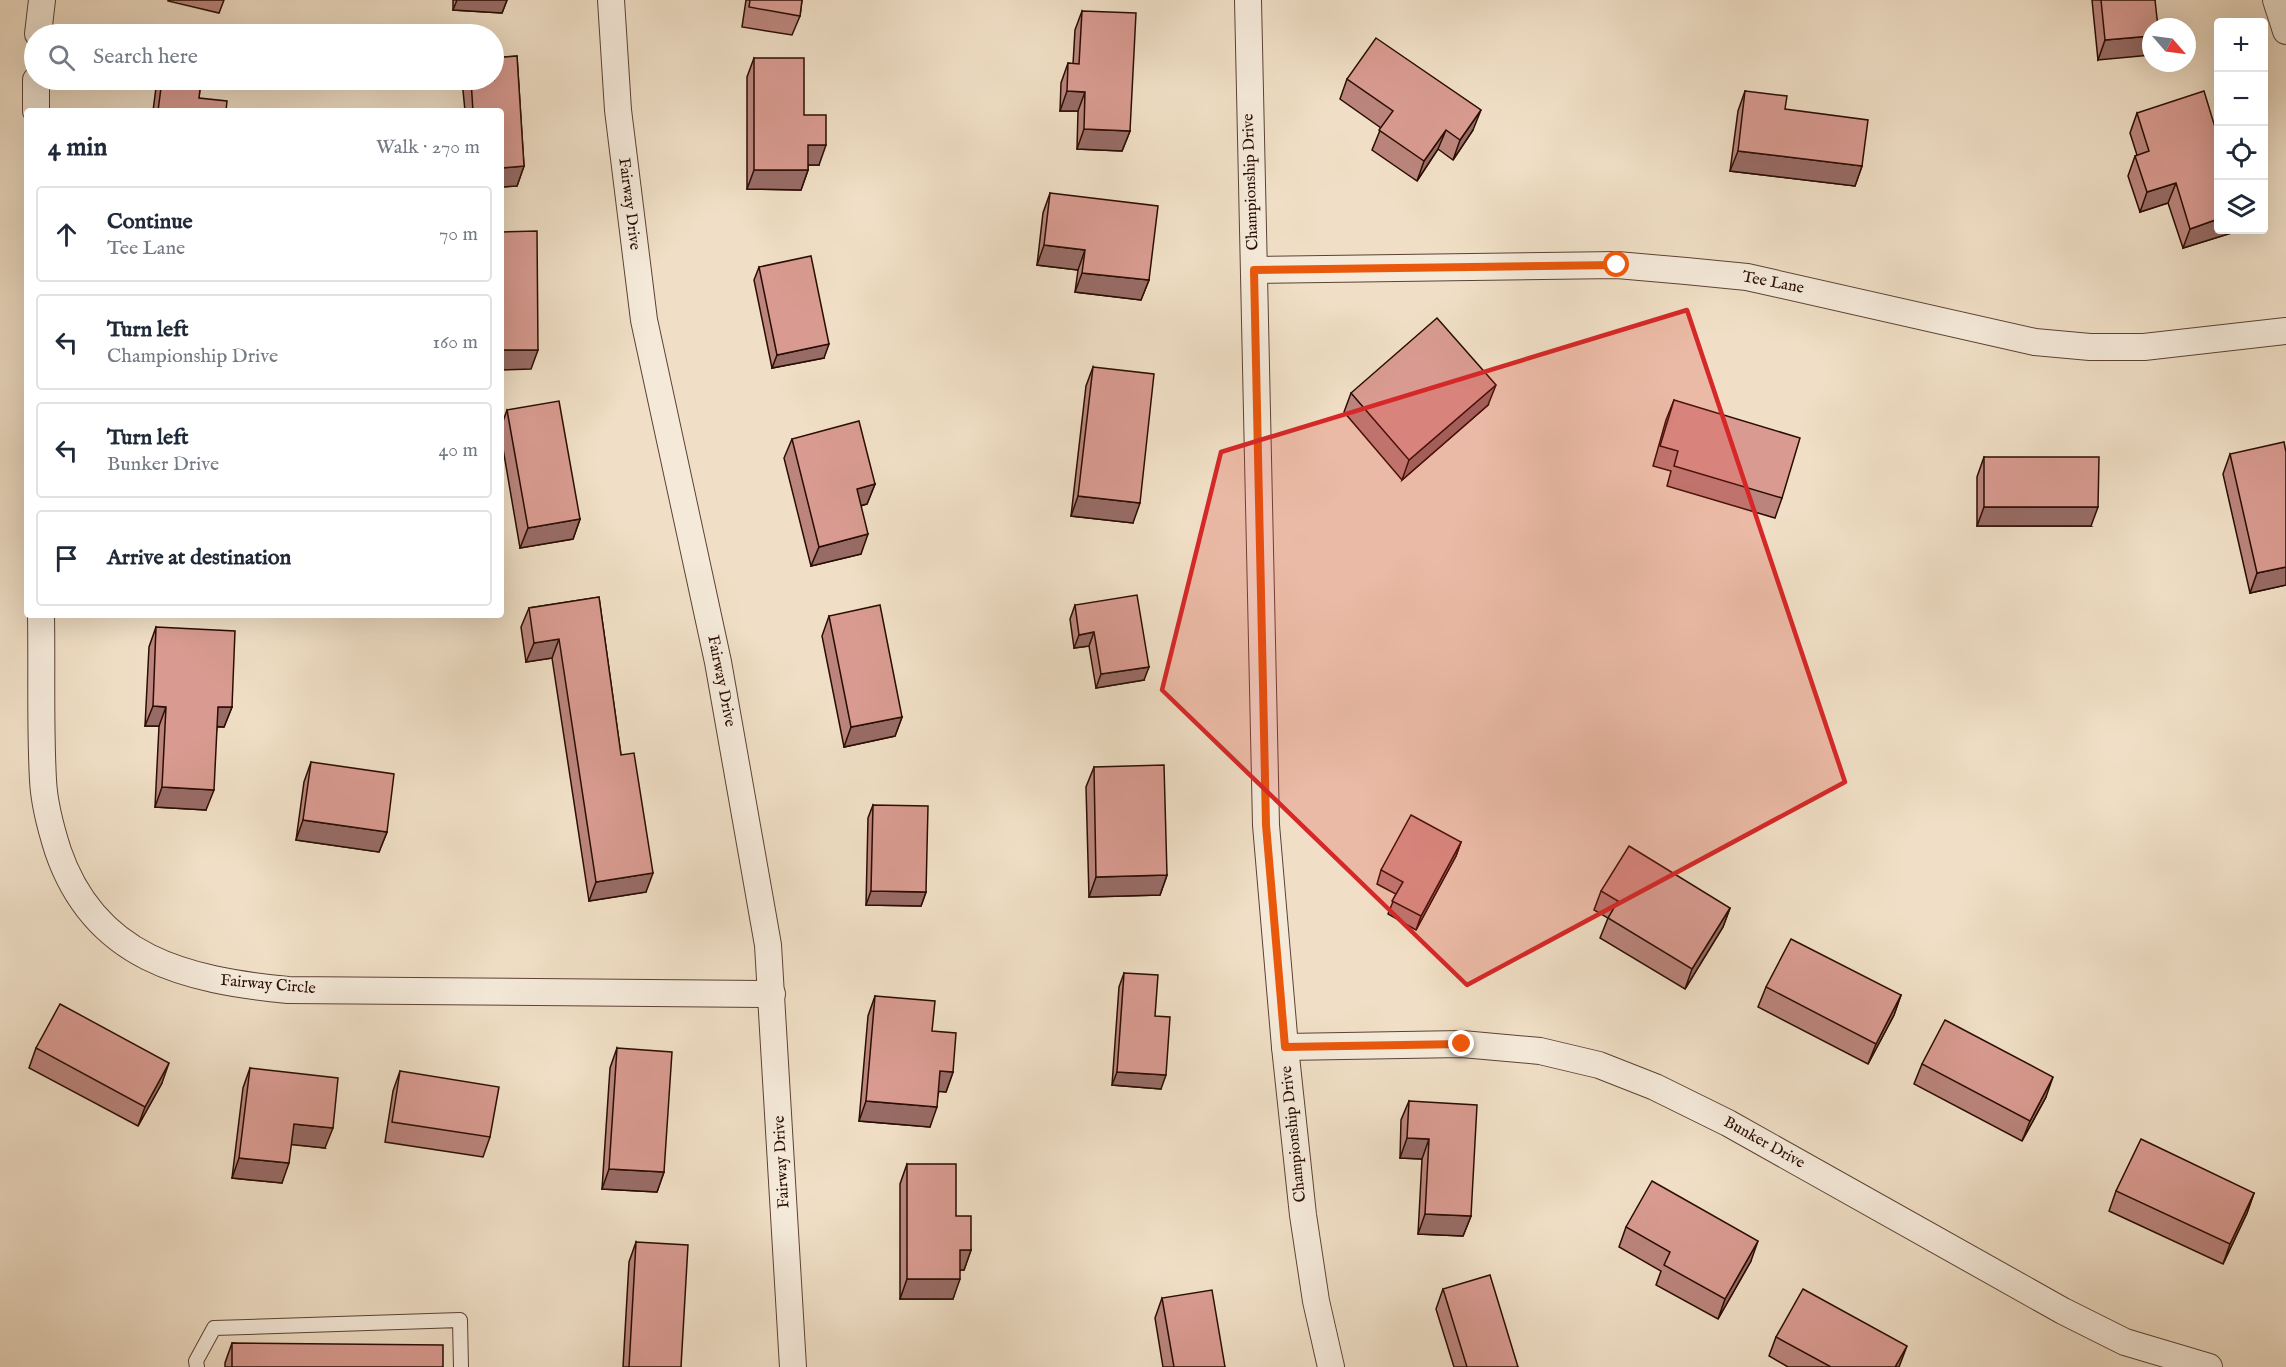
<!DOCTYPE html>
<html lang="en">
<head>
<meta charset="utf-8">
<style>
  body { margin:0; font-family:"IM FELL English",serif; background:#f6f6f7; color:#1f2937 }
  .controls { position:absolute; right:18px; top:18px; display:grid; overflow:hidden; border-radius:6px; box-shadow:0 6px 24px #0002 }
  .controls button { width:54px; height:54px; display:grid; place-items:center; padding:0; border:0; border-bottom:2px solid #e0e1e3; background:#fff; color:#1f2937; font:30px sans-serif }
  .compass { position:absolute; left:2142px; top:18px; width:54px; height:54px; border-radius:50%; background:#fff; box-shadow:0 6px 24px #0002; rotate:118deg }
  .stop { position:absolute; width:18px; height:18px; margin:-14px; border:4px solid #ea580c; border-radius:50%; background:#fff }
  .stop.end { background:#ea580c; border-color:#fff; box-shadow:0 2px 6px #0008 }
  .list { margin:0; padding:0; list-style:none }
  h2 { display:flex; justify-content:space-between; align-items:center; height:78px; margin:0; padding:0 24px; font-size:26px }
  h2 small { font-size:20px; font-weight:400; color:#747a83 }
  .list li { display:grid; grid-template-columns:39px 1fr auto; gap:18px; align-items:center; box-sizing:border-box; height:96px; margin:0 12px 12px; padding:0 12px; border:2px solid #e0e1e3; border-radius:6px }
  .list b { display:block; font-size:22px; white-space:nowrap }
  .list p { margin:0; font-size:20px; white-space:nowrap; color:#747a83 }
  .list em { font-size:20px; font-style:normal; color:#747a83 }
  .icon { flex:none; width:33px; height:33px; fill:none; stroke:currentColor; stroke-width:2; stroke-linecap:round; stroke-linejoin:round }
  .map { position:relative; flex:none; width:2286px; height:1367px; overflow:hidden }
  .search { position:absolute; background:#fff; box-shadow:0 6px 24px #0002; left:24px; top:24px; width:480px; height:66px; display:flex; align-items:center; gap:15px; box-sizing:border-box; padding:0 21px; border-radius:33px; color:#747a83; font-size:22px }
  .panel { position:absolute; background:#fff; box-shadow:0 6px 24px #0002; left:24px; top:108px; width:480px; height:510px; border-radius:6px }
  .map>svg:first-child { display:block }
  .lines { fill:none; stroke-linecap:round; stroke-linejoin:round }
  .lane-casing { stroke:#5c4234; stroke-width:16 }
  .street-casing { stroke:#5c4234; stroke-width:28 }
  .lane { stroke:#f5eada; stroke-width:14 }
  .street { stroke:#f5eada; stroke-width:26 }
  .wall { fill:#bb857d; stroke:#2a0d03; stroke-width:1.5 }
  .shaded-wall { fill:#986c66; stroke:#2a0d03; stroke-width:1.5 }
  .building { fill:#d99b91; stroke:#2a0d03; stroke-width:1.5 }
  .route { stroke:#ea580c; stroke-width:8 }
  .marked { fill:#d62828; fill-opacity:0.2; stroke:#d62828; stroke-width:4.5; stroke-linejoin:round }
  .labels { text-anchor:middle; dominant-baseline:central; stroke-width:5; stroke-linejoin:round; paint-order:stroke }
  .street-label { font-size:16px; fill:#2a0d03; stroke:#f5eada }
</style>
</head>
<body>
<div class="map">
<svg width="2286" height="1367" viewBox="0 0 2286 1367">
  <rect width="100%" height="100%" fill="#f0dfc6"/>
  <filter id="stains"><feTurbulence type="fractalNoise" baseFrequency=".00333" numOctaves="4"/><feColorMatrix values="0 0 0 0 .2 0 0 0 0 .09 0 0 0 0 .02 0 0 0 .5 -.17"/></filter>
  <radialGradient id="worn" r=".72"><stop offset=".6" stop-color="#630" stop-opacity="0"/><stop offset="1" stop-color="#630" stop-opacity=".3"/></radialGradient>
  <g class="lines">
    <defs>
      <path id="lane" d="M197 1367 196 1361 214 1328 460 1320 461 1367"/>
      <g id="street">
        <path d="M611 0 618 110 644 320 718 662 768 945 793 1367"/>
        <path d="M1248 0 1266 825 1285 1047 1303 1215 1316 1301 1331 1367"/>
        <path d="M2276 0 2286 31"/>
        <path d="M38 34 42 0"/>
        <path d="M36 80V111"/>
        <path d="M1254 270 1617 265 1686 271 1747 277 2035 342 2090 347H2144L2286 331"/>
        <path d="M41 615C42 670 40 725 43 780 44 803 51 829 58 851 95 959 186 980 288 990L772 994"/>
        <path d="M1285 1047 1462 1044 1540 1051 1599 1065 1655 1087 1728 1123 2063 1311 2125 1342 2209 1367"/>
      </g>
    </defs>
    <!-- lane casing -->
    <use href="#lane" class="lane-casing"/>
    <!-- street casing -->
    <use href="#street" class="street-casing"/>
    <!-- lane -->
    <use href="#lane" class="lane"/>
    <!-- street -->
    <use href="#street" class="street"/>
  </g>
  <!-- wall -->
  <g class="wall">
    <path d="M168 0H224L219 13 168 1Z"/>
    <path d="M453 0H507L502 13 453 10Z"/>
    <path d="M746 0H802L800 16 792 35 742 27Z"/>
    <path d="M2092 0H2155L2098 60Z"/>
    <path d="M1082 11 1130 131 1122 151 1077 149 1078 111H1060L1061 83 1068 63 1073 64 1075 30Z"/>
    <path d="M517 56 524 166 517 186 501 187V111H465L462 80H494V58Z"/>
    <path d="M754 58 804 115 819 165H808V170L801 190 747 189V77Z"/>
    <path d="M1347 79 1473 130 1453 160 1438 149 1417 181 1372 150 1381 128 1340 99Z"/>
    <path d="M157 80H201L199 98 226 111H153Z"/>
    <path d="M1745 91 1785 109 1862 166 1855 186 1730 171 1738 111Z"/>
    <path d="M2137 113 2218 230H2236L2235 232 2183 248 2168 203 2140 212 2128 176 2135 156 2137 155 2130 133Z"/>
    <path d="M1050 193 1149 280 1141 300 1075 292 1078 270 1037 265 1043 213Z"/>
    <path d="M759 267 824 358 772 368 754 280Z"/>
    <path d="M1093 367 1133 523 1071 516 1086 386Z"/>
    <path d="M1351 393 1488 405 1402 480 1344 412Z"/>
    <path d="M1674 400 1782 498 1775 518 1667 486 1671 471 1653 466 1666 420Z"/>
    <path d="M507 410 580 519 573 539 520 548 501 437V427Z"/>
    <path d="M792 439 875 484 867 504 861 506V554L811 566 784 458Z"/>
    <path d="M2230 454 2286 585 2250 593 2223 474Z"/>
    <path d="M1984 457 2091 526H1977V477Z"/>
    <path d="M599 597 621 755 646 892 589 901 552 658 526 662 521 627 529 608Z"/>
    <path d="M1075 605 1144 680 1096 688 1089 646 1074 648 1070 619Z"/>
    <path d="M829 616 902 717 895 736 844 747 822 636Z"/>
    <path d="M156 627 232 707 224 727H217L206 810 155 807 159 726H145L149 647Z"/>
    <path d="M311 762 387 832 379 852 296 840 304 782Z"/>
    <path d="M1094 767 1167 875 1160 895 1089 897 1086 787Z"/>
    <path d="M873 805 926 892 921 906 866 905 868 818Z"/>
    <path d="M1461 842 1456 856 1416 930 1388 914 1396 894 1377 884 1381 870Z"/>
    <path d="M1601 891 1730 908 1723 927 1685 989 1600 938 1608 918 1594 910Z"/>
    <path d="M1124 973 1155 1016 1161 1089 1112 1085 1119 987Z"/>
    <path d="M1766 987 1901 995 1894 1015 1868 1064 1758 1007Z"/>
    <path d="M875 996 932 1031 953 1072 946 1092 939 1091 930 1127 859 1121 868 1016Z"/>
    <path d="M36 1048 162 1083 138 1126 29 1068Z"/>
    <path d="M617 1048 664 1172 657 1192 602 1189 610 1068Z"/>
    <path d="M1922 1064 2046 1097 2022 1141 1914 1084Z"/>
    <path d="M250 1068 325 1148 291 1144 282 1183 232 1178 243 1088Z"/>
    <path d="M400 1071 490 1137 483 1157 385 1142 393 1091Z"/>
    <path d="M1409 1101 1471 1216 1463 1236 1418 1234 1422 1159 1400 1158 1401 1120Z"/>
    <path d="M907 1164 956 1216 971 1250 964 1270H960L953 1299H900V1184Z"/>
    <path d="M2116 1191 2254 1193 2247 1213 2223 1264 2109 1211Z"/>
    <path d="M1626 1227 1751 1261 1718 1319 1656 1285 1661 1271 1619 1247Z"/>
    <path d="M636 1242 681 1367H623L629 1262Z"/>
    <path d="M1443 1289 1518 1367H1454L1436 1309Z"/>
    <path d="M1162 1298 1225 1367H1163L1155 1318Z"/>
    <path d="M1776 1337 1899 1367H1788L1769 1356Z"/>
    <path d="M232 1343 443 1367H225V1363Z"/>
  </g>
  <!-- shaded-wall -->
  <g class="shaded-wall">
    <path d="M457 0H507L502 13 453 10Z"/>
    <path d="M2151 36V55L2098 60 2105 40Z"/>
    <path d="M1067 91 1085 92 1078 111H1060Z"/>
    <path d="M1481 110 1473 130 1453 160 1460 140Z"/>
    <path d="M1084 129 1130 131 1122 151 1077 149Z"/>
    <path d="M1446 130 1438 149 1417 181 1424 161Z"/>
    <path d="M808 145H826L819 165H801Z"/>
    <path d="M1738 151 1862 166 1855 186 1730 171Z"/>
    <path d="M524 166 517 186 501 187V168Z"/>
    <path d="M754 170H808L801 190 747 189Z"/>
    <path d="M2176 183 2168 203 2140 212 2147 192Z"/>
    <path d="M2218 219V230H2236L2235 232 2183 248 2190 229Z"/>
    <path d="M1044 245 1085 250 1078 270 1037 265Z"/>
    <path d="M1082 273 1149 280 1141 300 1075 292Z"/>
    <path d="M829 344 824 358 772 368 777 355Z"/>
    <path d="M501 350H538L531 369 501 370Z"/>
    <path d="M1496 385 1488 405 1402 480 1409 460Z"/>
    <path d="M875 484 867 504 850 508 857 489Z"/>
    <path d="M1078 496 1140 503 1133 523 1071 516Z"/>
    <path d="M1984 507H2098L2091 526H1977Z"/>
    <path d="M580 519 573 539 520 548 528 528Z"/>
    <path d="M868 534 861 554 811 566 819 547Z"/>
    <path d="M2286 567V585L2250 593 2257 573Z"/>
    <path d="M1094 632 1089 646 1074 648 1079 635Z"/>
    <path d="M559 639 552 658 526 662 534 643Z"/>
    <path d="M1149 667 1144 680 1096 688 1101 674Z"/>
    <path d="M153 706 166 707 159 726H145Z"/>
    <path d="M218 707H232L224 727 211 726Z"/>
    <path d="M902 717 895 736 844 747 851 727Z"/>
    <path d="M162 787 214 790 206 810 155 807Z"/>
    <path d="M303 820 387 832 379 852 296 840Z"/>
    <path d="M1461 842 1456 856 1416 930 1421 916Z"/>
    <path d="M653 873 646 892 589 901 596 882Z"/>
    <path d="M1167 875 1160 895 1089 897 1096 877Z"/>
    <path d="M871 891 926 892 921 906 866 905Z"/>
    <path d="M1730 908 1723 927 1685 989 1692 969Z"/>
    <path d="M1901 995 1894 1015 1868 1064 1876 1044Z"/>
    <path d="M169 1063 162 1083 138 1126 145 1107Z"/>
    <path d="M940 1071 953 1072 946 1092 933 1091Z"/>
    <path d="M1117 1072 1166 1075 1161 1089 1112 1085Z"/>
    <path d="M2053 1077 2046 1097 2022 1141 2030 1121Z"/>
    <path d="M866 1101 937 1107 930 1127 859 1121Z"/>
    <path d="M294 1124 333 1128 325 1148 286 1144Z"/>
    <path d="M1407 1138 1429 1139 1422 1159 1400 1158Z"/>
    <path d="M239 1158 289 1163 282 1183 232 1178Z"/>
    <path d="M609 1169 664 1172 657 1192 602 1189Z"/>
    <path d="M2254 1193 2247 1213 2223 1264 2230 1244Z"/>
    <path d="M1425 1214 1471 1216 1463 1236 1418 1234Z"/>
    <path d="M1758 1241 1751 1261 1718 1319 1725 1299Z"/>
    <path d="M960 1250H971L964 1270H953Z"/>
    <path d="M907 1279H960L953 1299H900Z"/>
    <path d="M1907 1346 1899 1367H1895Z"/>
  </g>
  <!-- building -->
  <g class="building">
    <path d="M750 0H802L800 16 749 7Z"/>
    <path d="M2101 0H2155L2158 27H2151V36L2105 40Z"/>
    <path d="M1082 11 1136 13 1130 131 1084 129 1085 92 1067 91 1068 63 1079 64Z"/>
    <path d="M1376 38 1481 110 1460 140 1446 130 1424 161 1379 130 1393 111 1347 79Z"/>
    <path d="M517 56 524 166 501 168V111H473L471 80H494V58Z"/>
    <path d="M754 58H804V115H826V145H808V170H754Z"/>
    <path d="M162 80H201L199 98 227 101 226 111H158Z"/>
    <path d="M1745 91 1787 96 1785 109 1868 120 1862 166 1738 151Z"/>
    <path d="M2204 91 2218 137V219L2190 229 2176 183 2147 192 2135 156 2149 151 2137 113Z"/>
    <path d="M1050 193 1158 206 1149 280 1082 273 1085 250 1044 245Z"/>
    <path d="M537 231 538 350H501V232Z"/>
    <path d="M811 256 829 344 777 355 759 267Z"/>
    <path d="M1437 318 1496 385 1409 460 1351 393Z"/>
    <path d="M1093 367 1154 374 1140 503 1078 496Z"/>
    <path d="M1674 400 1800 438 1782 498 1674 466 1678 451 1660 446Z"/>
    <path d="M559 401 580 519 528 528 507 410Z"/>
    <path d="M859 421 875 484 857 489 868 534 819 547 792 439Z"/>
    <path d="M2284 442 2286 452V567L2257 573 2230 454Z"/>
    <path d="M1984 457H2099L2098 507H1984Z"/>
    <path d="M1137 595 1149 667 1101 674 1094 632 1079 635 1075 605Z"/>
    <path d="M599 597 621 755 634 753 653 873 596 882 559 639 534 643 529 608Z"/>
    <path d="M880 605 902 717 851 727 829 616Z"/>
    <path d="M156 627 235 631 232 707H218L214 790 162 787 166 707 153 706Z"/>
    <path d="M311 762 394 774 387 832 303 820Z"/>
    <path d="M1164 765 1167 875 1096 877 1094 767Z"/>
    <path d="M873 805 928 806 926 892 871 891Z"/>
    <path d="M1411 815 1461 842 1421 916 1392 901 1403 882 1381 870Z"/>
    <path d="M1629 846 1730 908 1692 969 1608 918 1618 901 1601 891Z"/>
    <path d="M1791 939 1901 995 1876 1044 1766 987Z"/>
    <path d="M1124 973 1158 975 1155 1016 1170 1017 1166 1075 1117 1072Z"/>
    <path d="M875 996 935 1001 932 1031 956 1033 953 1072 940 1071 937 1107 866 1101Z"/>
    <path d="M60 1004 169 1063 145 1107 36 1048Z"/>
    <path d="M1945 1020 2053 1077 2030 1121 1922 1064Z"/>
    <path d="M617 1048 672 1052 664 1172 609 1169Z"/>
    <path d="M250 1068 338 1078 333 1128 294 1124 289 1163 239 1158Z"/>
    <path d="M400 1071 499 1087 490 1137 392 1122Z"/>
    <path d="M1409 1101 1477 1105 1471 1216 1425 1214 1429 1139 1407 1138Z"/>
    <path d="M2141 1139 2254 1193 2230 1244 2116 1191Z"/>
    <path d="M907 1164H956V1216H971V1250H960V1279H907Z"/>
    <path d="M1652 1181 1758 1241 1725 1299 1664 1265 1670 1252 1626 1227Z"/>
    <path d="M636 1242 688 1245 681 1367H629Z"/>
    <path d="M1490 1275 1518 1367H1467L1443 1289Z"/>
    <path d="M1803 1289 1907 1346 1895 1367H1831L1776 1337Z"/>
    <path d="M1212 1290 1225 1367H1174L1162 1298Z"/>
    <path d="M232 1343 443 1345V1367H232Z"/>
  </g>
  <g class="lines">
    <!-- route -->
    <path class="route" d="M1462 1044 1285 1047 1266 825 1254 270 1617 265"/>
  </g>
  <!-- marked area -->
  <path class="marked" d="M1687 310 1845 782 1467 985 1162 690 1221 452Z"/>
  <g class="labels">
    <!-- street labels -->
    <g class="street-label">
      <text transform="translate(1251 182) rotate(-92)">Championship Drive</text>
      <text transform="translate(629 204) rotate(83)">Fairway Drive</text>
      <text transform="translate(1773 283) rotate(11)">Tee Lane</text>
      <text transform="translate(721 681) rotate(79)">Fairway Drive</text>
      <text transform="translate(268 985) rotate(5)">Fairway Circle</text>
      <text transform="translate(1294 1134) rotate(-96)">Championship Drive</text>
      <text transform="translate(1764 1143) rotate(29)">Bunker Drive</text>
      <text transform="translate(782 1162) rotate(-93)">Fairway Drive</text>
    </g>
  </g>
  <rect width="100%" height="100%" filter="url(#stains)"/>
  <rect width="100%" height="100%" fill="url(#worn)"/>
</svg>
<div class="controls">
<button>+</button>
<button>−</button>
<button><svg class="icon" aria-label="locate" viewBox="0 0 24 24"><circle cx="12" cy="12" r="6"/><path d="M12 2v4M12 18v4M2 12h4M18 12h4"/></svg></button>
<button><svg class="icon" aria-label="layers" viewBox="0 0 24 24"><path d="M12 4l9 5-9 5-9-5zM3 14l9 5 9-5"/></svg></button>
</div>
<svg class="compass" viewBox="-18 -18 36 36"><path d="M0-13l5 13h-10z" fill="#e53935"/><path d="M0 13l5-13h-10z" fill="#747a83"/></svg>
<div class="stop" style="left:1617px;top:265px"></div>
<div class="stop end" style="left:1462px;top:1044px"></div>
<div class="search"><svg class="icon" aria-label="search" viewBox="0 0 24 24"><circle cx="10" cy="10" r="6"/><path d="M15 15l6 6"/></svg>Search here</div>
<section class="panel">
<h2>4 min<small>Walk · 270 m</small></h2>
<ul class="list">
<li><svg class="icon" aria-label="ahead" viewBox="0 0 24 24"><path d="M12 20V5M6 11l6-6 6 6"/></svg><div><b>Continue</b><p>Tee Lane</p></div><em>70 m</em></li>
<li><svg class="icon" aria-label="left" viewBox="0 0 24 24"><path d="M17 20v-9H6M10 6l-5 5 5 5"/></svg><div><b>Turn left</b><p>Championship Drive</p></div><em>160 m</em></li>
<li><svg class="icon" aria-label="left" viewBox="0 0 24 24"><path d="M17 20v-9H6M10 6l-5 5 5 5"/></svg><div><b>Turn left</b><p>Bunker Drive</p></div><em>40 m</em></li>
<li><svg class="icon" aria-label="arrive" viewBox="0 0 24 24"><path d="M6 21V4h12l-3 4 3 4H6"/></svg><div><b>Arrive at destination</b></div></li>
</ul>
</section>
</div>
</body>
</html>
